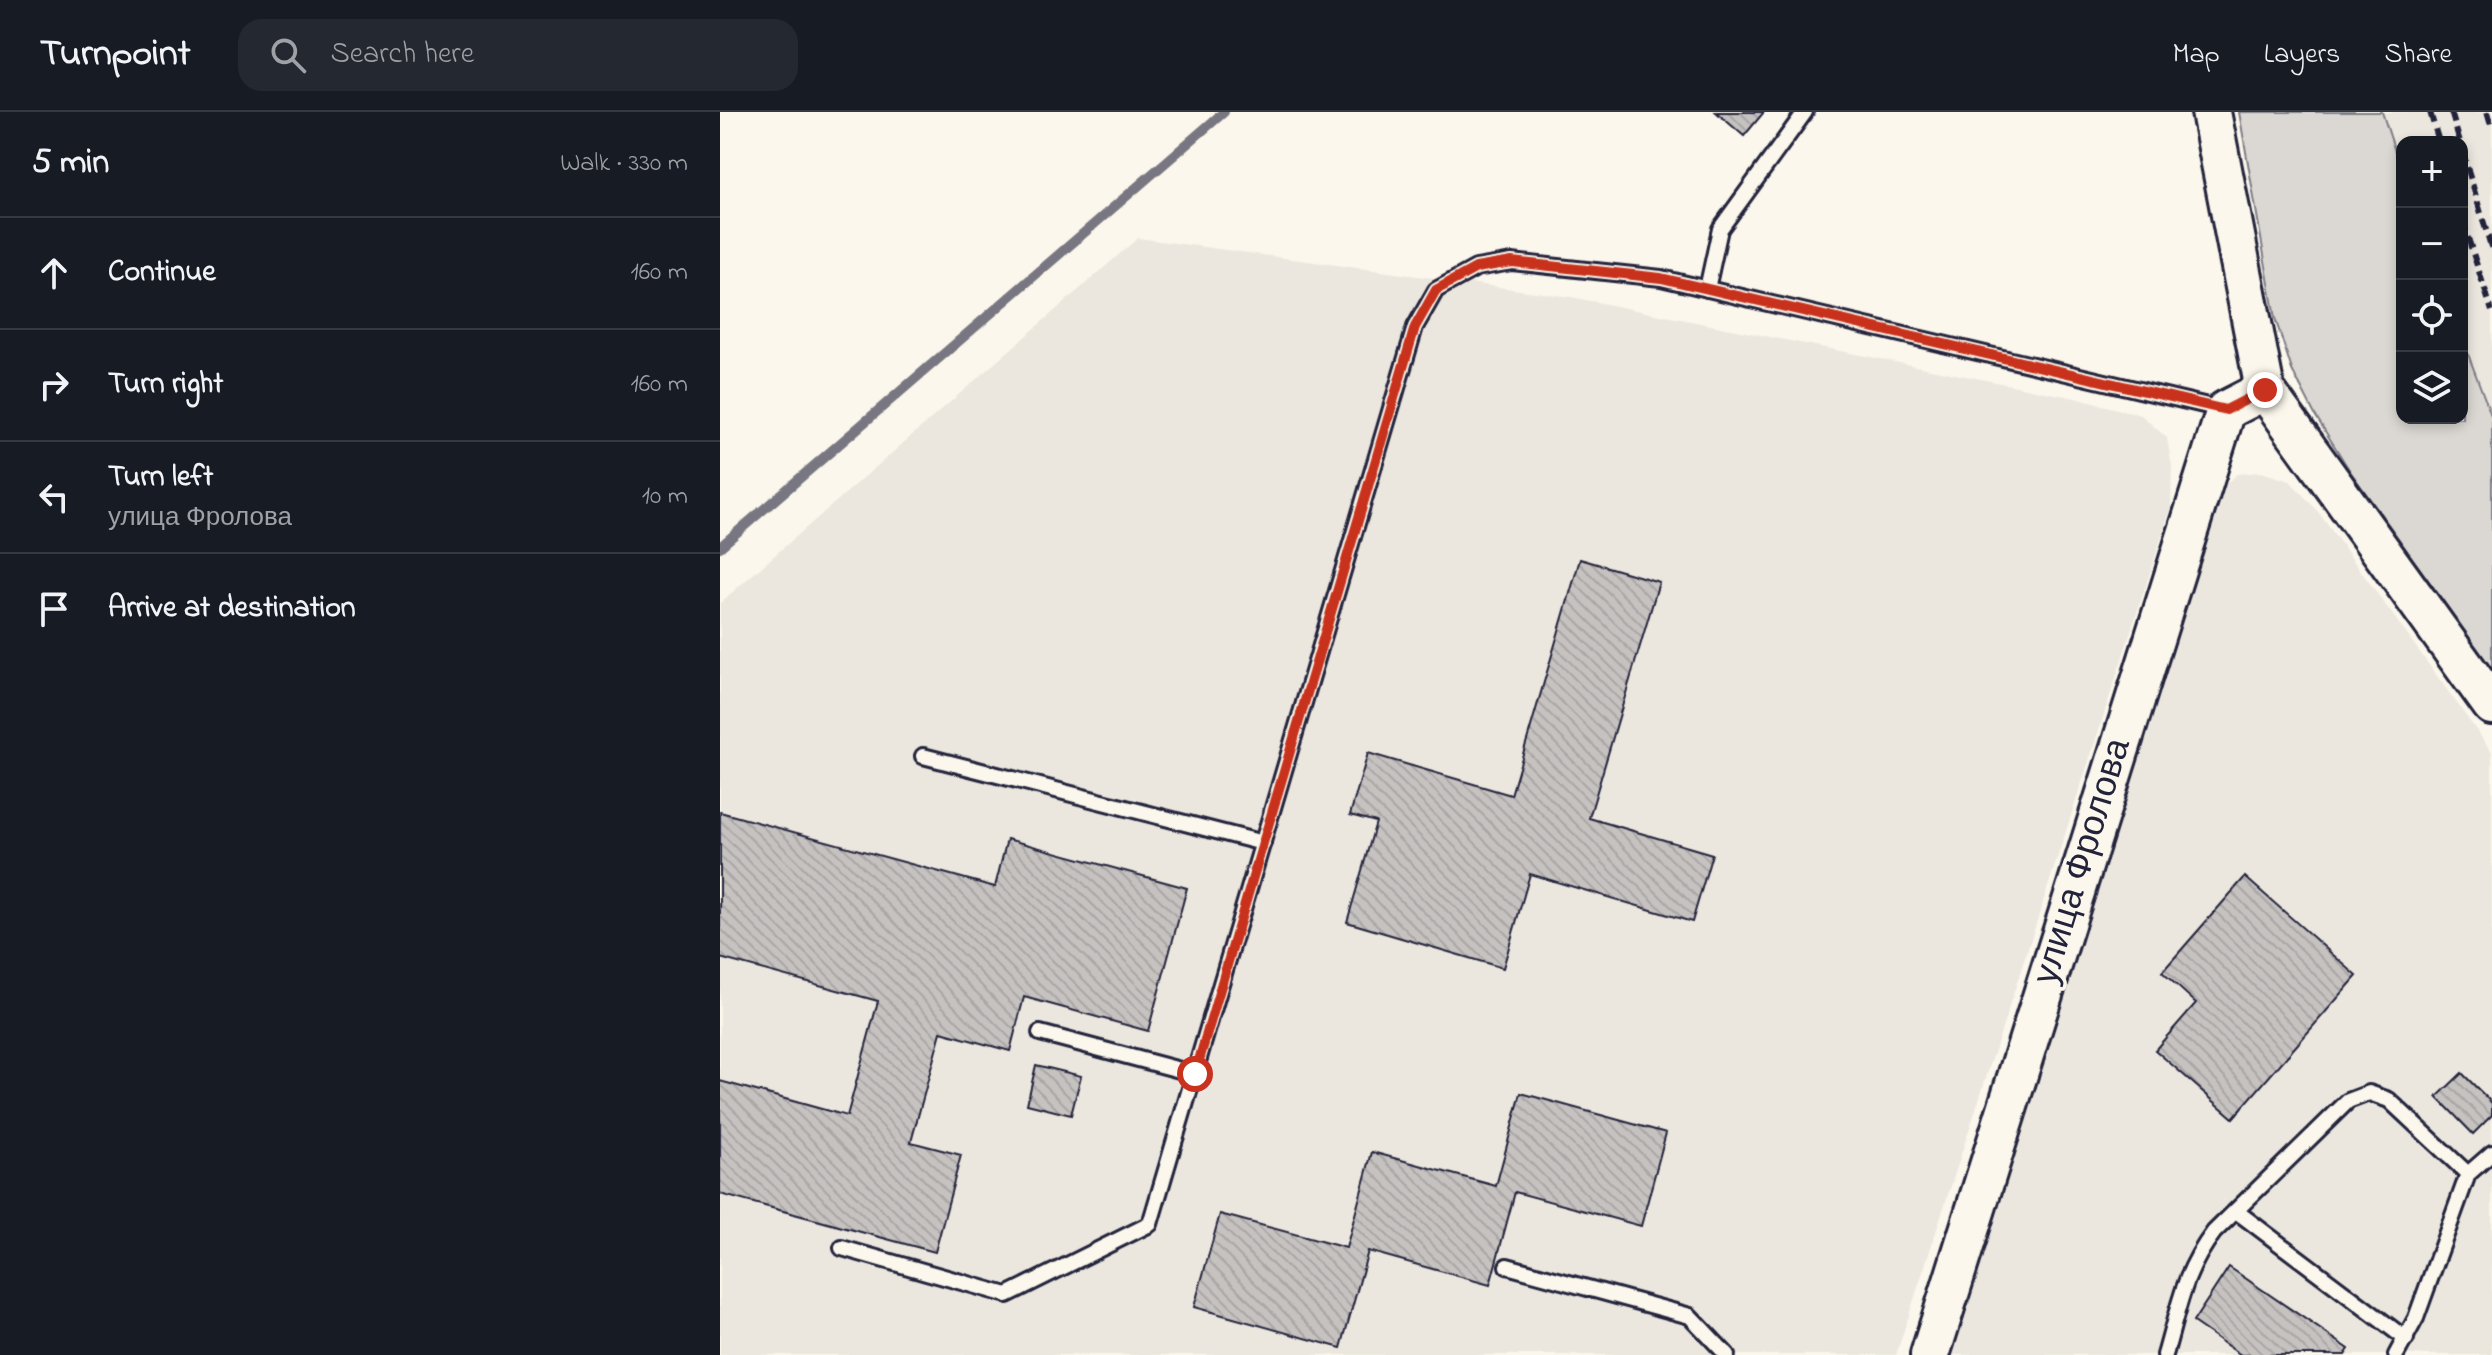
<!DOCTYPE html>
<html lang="en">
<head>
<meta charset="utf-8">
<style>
  body { margin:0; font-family:"Indie Flower",sans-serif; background:#242831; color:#f1f3f6 }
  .controls { position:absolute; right:24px; top:24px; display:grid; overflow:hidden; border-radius:16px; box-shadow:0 4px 12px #0003 }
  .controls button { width:72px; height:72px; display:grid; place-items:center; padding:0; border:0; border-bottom:2px solid #363941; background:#171b24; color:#f1f3f6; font:40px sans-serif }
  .stop { position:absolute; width:24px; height:24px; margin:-18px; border:6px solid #c8321e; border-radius:50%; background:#fff }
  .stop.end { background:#c8321e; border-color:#fff; box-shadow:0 2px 8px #0008 }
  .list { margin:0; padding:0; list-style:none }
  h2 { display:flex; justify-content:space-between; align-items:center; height:104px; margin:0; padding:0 32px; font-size:34px }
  h2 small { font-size:26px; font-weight:400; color:#9ea1a6 }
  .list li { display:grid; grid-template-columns:52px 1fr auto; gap:24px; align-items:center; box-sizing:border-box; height:112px; padding:0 32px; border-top:2px solid #363941 }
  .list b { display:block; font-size:30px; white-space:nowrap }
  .list p { margin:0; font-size:26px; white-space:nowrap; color:#9ea1a6 }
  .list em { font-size:26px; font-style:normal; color:#9ea1a6 }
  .icon { flex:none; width:44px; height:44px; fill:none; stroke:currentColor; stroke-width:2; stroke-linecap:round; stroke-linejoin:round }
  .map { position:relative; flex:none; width:1772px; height:1243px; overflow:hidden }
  header { display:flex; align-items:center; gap:48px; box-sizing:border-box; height:112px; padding:0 40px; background:#171b24; border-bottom:2px solid #363941 }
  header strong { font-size:38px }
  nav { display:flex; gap:44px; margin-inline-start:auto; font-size:28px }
  .search { width:560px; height:72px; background:#242831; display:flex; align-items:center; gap:20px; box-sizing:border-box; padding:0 28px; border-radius:24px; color:#9ea1a6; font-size:30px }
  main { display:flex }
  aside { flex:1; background:#171b24 }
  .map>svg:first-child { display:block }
  .built { fill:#ebe7df }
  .green { fill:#dbd8d3; stroke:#7e7d87; stroke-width:2 }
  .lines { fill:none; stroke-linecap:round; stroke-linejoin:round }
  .stream { stroke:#787681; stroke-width:10 }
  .building { fill:url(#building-back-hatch); stroke:#22223b; stroke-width:2 }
  .service-casing { stroke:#22223b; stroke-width:20 }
  .tertiary-casing { stroke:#22223b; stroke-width:44 }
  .service { stroke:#fbf7ec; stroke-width:14 }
  .tertiary { stroke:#fbf7ec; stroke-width:38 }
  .rail { stroke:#22223b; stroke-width:6; stroke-dasharray:12 6; stroke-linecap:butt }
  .route { stroke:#c8321e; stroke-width:10 }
  .labels { text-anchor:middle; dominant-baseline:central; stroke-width:7; stroke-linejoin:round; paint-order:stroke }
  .street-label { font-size:36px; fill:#22223b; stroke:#fbf7ec }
</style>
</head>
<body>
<header>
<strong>Turnpoint</strong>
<div class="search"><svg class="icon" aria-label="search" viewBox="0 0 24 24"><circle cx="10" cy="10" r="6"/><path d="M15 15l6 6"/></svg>Search here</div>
<nav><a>Map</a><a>Layers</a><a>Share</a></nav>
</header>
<main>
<aside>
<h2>5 min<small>Walk · 330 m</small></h2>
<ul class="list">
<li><svg class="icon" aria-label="ahead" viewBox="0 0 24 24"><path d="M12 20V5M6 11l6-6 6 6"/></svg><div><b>Continue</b></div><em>160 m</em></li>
<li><svg class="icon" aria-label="right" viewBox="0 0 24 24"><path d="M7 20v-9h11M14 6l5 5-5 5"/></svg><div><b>Turn right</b></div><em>160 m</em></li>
<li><svg class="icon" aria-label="left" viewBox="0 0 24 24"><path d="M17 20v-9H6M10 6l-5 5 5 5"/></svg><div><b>Turn left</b><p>улица Фролова</p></div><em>10 m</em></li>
<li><svg class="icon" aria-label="arrive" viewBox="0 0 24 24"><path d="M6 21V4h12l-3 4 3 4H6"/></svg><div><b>Arrive at destination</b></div></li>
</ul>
</aside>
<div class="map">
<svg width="1772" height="1243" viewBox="0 0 1772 1243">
  <defs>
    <pattern id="building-back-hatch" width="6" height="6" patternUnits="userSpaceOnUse" patternTransform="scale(2)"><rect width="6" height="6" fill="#c6c2c0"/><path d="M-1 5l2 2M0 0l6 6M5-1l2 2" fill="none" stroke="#aaa6a6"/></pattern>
  </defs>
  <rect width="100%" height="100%" fill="#fbf7ec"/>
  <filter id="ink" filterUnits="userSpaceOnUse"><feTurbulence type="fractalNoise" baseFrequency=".0125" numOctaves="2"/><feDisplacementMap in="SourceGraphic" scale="16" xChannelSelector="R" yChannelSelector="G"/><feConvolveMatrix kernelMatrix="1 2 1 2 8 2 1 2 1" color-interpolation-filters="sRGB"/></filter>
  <g filter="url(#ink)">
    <!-- built -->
    <g class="built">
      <path d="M1662 0H1772V306L1742 226V30H1682V61Z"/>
      <path d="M418 126 851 185 1355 286 1421 303 1447 326 1452 355 1451 396 1176 1243H0V491Z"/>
      <path d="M1541 360 1570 369 1596 397 1772 640V1243H1226L1496 382 1517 362Z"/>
    </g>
    <!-- green -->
    <path class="green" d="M1519 0H1662L1682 61V306H1742V226L1772 306V557L1630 359 1595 303 1572 258 1555 206Z"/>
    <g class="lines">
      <!-- stream -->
      <path class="stream" d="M0 435 504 0"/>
    </g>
    <!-- building -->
    <g class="building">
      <path d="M996 0H1044L1024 24Z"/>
      <path d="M860 447 939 470 869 706 992 742 972 810 810 762 783 856 627 810 656 710 630 703 648 641 791 683Z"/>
      <path d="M0 700 275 775 287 727 467 776 428 919 304 885 290 939 221 920 191 1030 241 1043 215 1140 0 1082V969L127 1004 158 889 0 846Z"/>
      <path d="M1525 765 1637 864 1513 1006 1435 938 1476 891 1442 860Z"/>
      <path d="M316 953 361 964 351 1003 307 992Z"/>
      <path d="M1742 961 1772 991V1003L1753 1022 1717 985Z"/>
      <path d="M801 981 946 1021 921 1114 795 1080 770 1173 648 1139 621 1236 474 1195 500 1102 626 1136 652 1040 776 1074Z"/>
      <path d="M1509 1155 1629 1237 1625 1243H1521L1473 1210Z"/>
    </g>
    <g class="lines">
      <defs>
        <g id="service">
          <path d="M987 177 1000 117 1085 0"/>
          <path d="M203 644 543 731"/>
          <path d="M320 921 475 962"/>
          <path d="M1516 1099 1686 1227"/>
          <path d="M122 1136 287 1183 430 1112 695 215 716 178 756 156 792 150 941 166 1505 298"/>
          <path d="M787 1154 970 1204 1007 1243"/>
          <path d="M1445 1243C1459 1195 1463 1161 1494 1120L1628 989 1649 981 1669 988 1748 1062"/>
          <path d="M1676 1243 1696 1206 1748 1062 1772 1041"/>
        </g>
        <g id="tertiary">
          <path d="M1491 0 1545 278 1772 593"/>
          <path d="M1210 1243 1506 298 1545 278"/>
        </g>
      </defs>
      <!-- service casing -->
      <use href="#service" class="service-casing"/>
      <!-- tertiary casing -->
      <use href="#tertiary" class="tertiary-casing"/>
      <!-- service -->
      <use href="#service" class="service"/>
      <!-- tertiary -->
      <use href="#tertiary" class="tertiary"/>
      <!-- rail -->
      <g class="rail">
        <path d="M1710 0 1719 30"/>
        <path d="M1731 0 1740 30"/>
        <path d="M1767 0 1772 17"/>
        <path d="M1742 38 1772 138"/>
        <path d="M1742 108 1772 199"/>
      </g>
    </g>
  </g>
  <g class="lines" filter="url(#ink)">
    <!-- route -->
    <path class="route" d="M475 962 695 215 716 178 756 156 792 150 941 166 1506 298 1545 278"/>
  </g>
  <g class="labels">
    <!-- street labels -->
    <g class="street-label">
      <text transform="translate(1364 750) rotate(-73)">улица Фролова</text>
    </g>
  </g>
</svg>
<div class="controls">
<button>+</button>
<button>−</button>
<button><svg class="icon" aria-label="locate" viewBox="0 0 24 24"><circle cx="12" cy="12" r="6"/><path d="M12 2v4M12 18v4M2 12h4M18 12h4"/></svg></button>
<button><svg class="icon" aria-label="layers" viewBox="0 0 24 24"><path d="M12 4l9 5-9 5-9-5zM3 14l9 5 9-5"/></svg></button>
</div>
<div class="stop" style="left:475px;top:962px"></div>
<div class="stop end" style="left:1545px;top:278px"></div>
</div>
</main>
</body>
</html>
